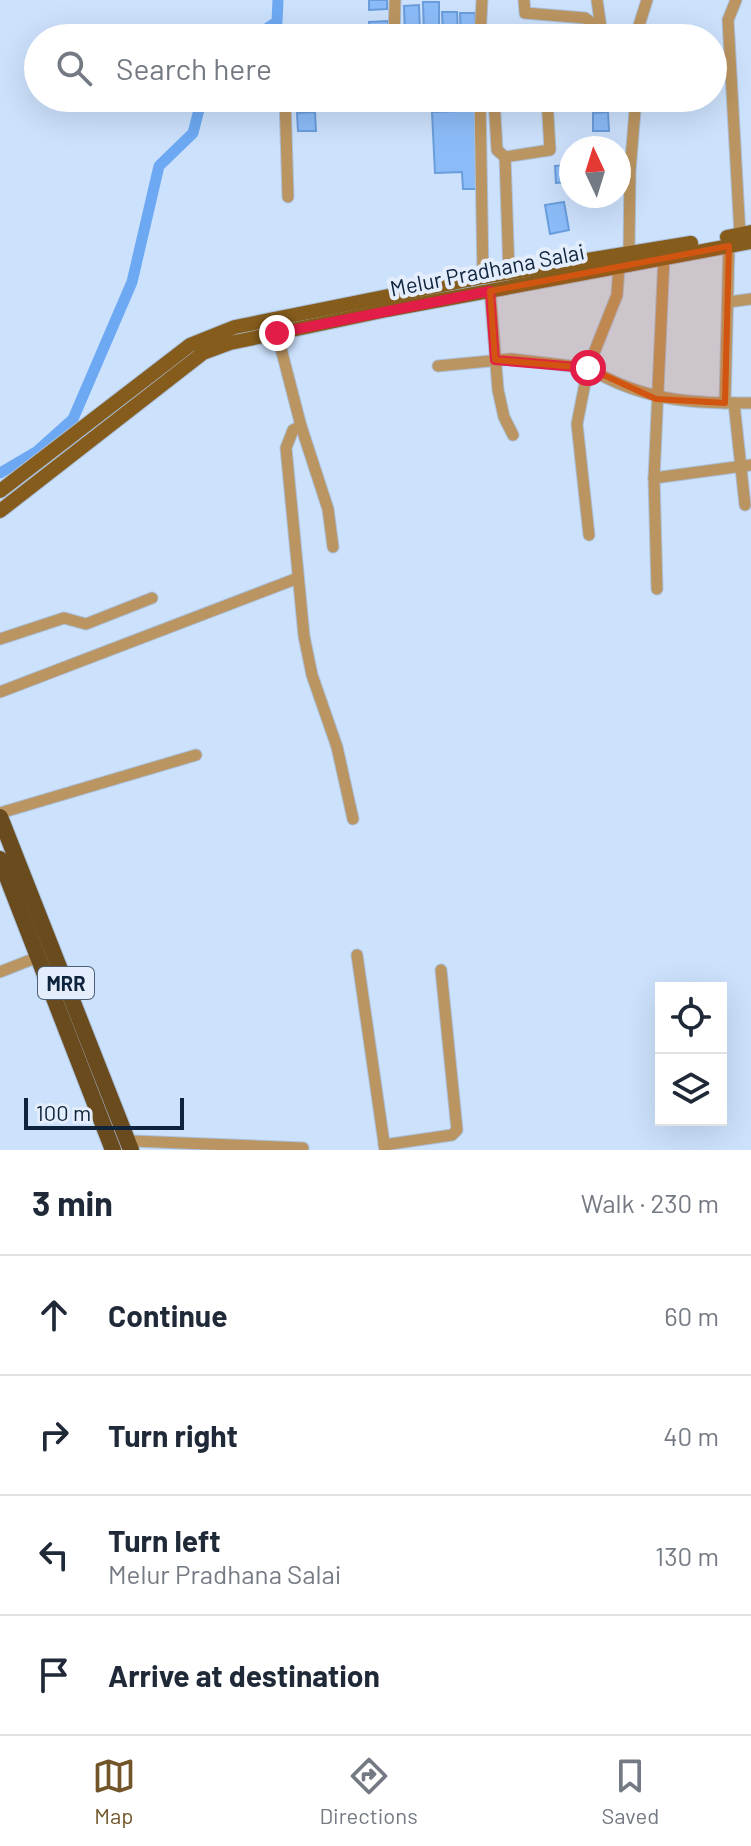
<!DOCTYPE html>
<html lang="en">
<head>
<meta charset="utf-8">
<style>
  body { margin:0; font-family:Barlow,sans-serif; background:#f2f2f3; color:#1f2937 }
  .controls { position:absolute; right:24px; bottom:24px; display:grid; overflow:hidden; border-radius:0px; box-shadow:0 8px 32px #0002 }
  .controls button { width:72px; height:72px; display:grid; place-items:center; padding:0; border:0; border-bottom:2px solid #e0e1e3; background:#fff; color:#1f2937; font:40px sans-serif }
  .compass { position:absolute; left:559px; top:136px; width:72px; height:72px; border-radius:50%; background:#fff; box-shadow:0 8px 32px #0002; rotate:356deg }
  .scale { position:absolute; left:24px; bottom:20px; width:160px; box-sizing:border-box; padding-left:8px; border:4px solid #0e233c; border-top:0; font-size:22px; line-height:28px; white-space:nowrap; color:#0e233c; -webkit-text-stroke:6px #e3edfb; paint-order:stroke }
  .stop { position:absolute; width:24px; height:24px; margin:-18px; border:6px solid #e11d48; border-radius:50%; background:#fff }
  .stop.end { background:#e11d48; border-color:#fff; box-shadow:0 2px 8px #0008 }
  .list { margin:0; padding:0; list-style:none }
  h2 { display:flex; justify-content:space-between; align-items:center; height:104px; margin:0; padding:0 32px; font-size:34px }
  h2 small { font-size:26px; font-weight:400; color:#747a83 }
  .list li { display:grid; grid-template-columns:52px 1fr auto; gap:24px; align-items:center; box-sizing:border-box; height:120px; padding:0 32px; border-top:2px solid #e0e1e3 }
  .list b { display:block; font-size:30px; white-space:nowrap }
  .list p { margin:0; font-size:26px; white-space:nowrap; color:#747a83 }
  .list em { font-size:26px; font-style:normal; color:#747a83 }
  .icon { flex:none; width:44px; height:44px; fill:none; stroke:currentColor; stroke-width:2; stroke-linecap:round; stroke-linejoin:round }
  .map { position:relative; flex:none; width:751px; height:1150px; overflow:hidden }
  .search { position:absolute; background:#fff; box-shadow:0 8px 32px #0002; left:24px; right:24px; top:24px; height:88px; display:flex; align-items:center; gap:20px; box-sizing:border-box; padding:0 28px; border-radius:44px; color:#747a83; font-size:30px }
  .sheet { height:584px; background:#fff }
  nav { display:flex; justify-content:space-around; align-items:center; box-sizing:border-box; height:112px; border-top:2px solid #e0e1e3; background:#fff; font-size:22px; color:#747a83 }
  nav a { display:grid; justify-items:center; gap:4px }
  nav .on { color:#73552a }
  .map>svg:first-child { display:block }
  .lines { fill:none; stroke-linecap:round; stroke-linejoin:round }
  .canal { stroke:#6da9f3; stroke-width:11 }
  .building { fill:#8cbcf8; stroke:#6a9ddc; stroke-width:2 }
  .minor-casing { stroke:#aabfd9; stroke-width:13 }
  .major-casing { stroke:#aabfd9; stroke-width:16 }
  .highway-casing { stroke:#aabfd9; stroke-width:18 }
  .minor { stroke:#bb9561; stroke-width:11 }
  .major { stroke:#855c1c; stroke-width:14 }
  .highway { stroke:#6a4b1e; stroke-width:16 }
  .route { stroke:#e11d48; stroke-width:10 }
  .marked { fill:#d25411; fill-opacity:0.2; stroke:#d25411; stroke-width:6; stroke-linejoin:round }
  .labels { text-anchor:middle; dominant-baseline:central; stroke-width:8; stroke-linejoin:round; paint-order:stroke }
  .shield { fill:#e3edfb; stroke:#4e6075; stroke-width:2 }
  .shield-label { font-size:20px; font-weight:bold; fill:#0e233c }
  .street-label { font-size:22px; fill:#0e233c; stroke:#e3edfb }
</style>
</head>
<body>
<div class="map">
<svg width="751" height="1150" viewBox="0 0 751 1150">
  <rect width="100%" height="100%" fill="#cce1fc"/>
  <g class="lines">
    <!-- canal -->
    <g class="canal">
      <path d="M252 38 277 22 278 0"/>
      <path d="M0 473 36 452 73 419 132 282 159 166 193 133 202 98"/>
    </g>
  </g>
  <!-- building -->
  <g class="building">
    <path d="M369 0H387V9L369 10Z"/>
    <path d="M423 2H439V34H424Z"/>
    <path d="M419 5 420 35H405L404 6Z"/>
    <path d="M442 12H457L458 34H443Z"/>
    <path d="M460 13H475L476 38H461Z"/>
    <path d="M388 21 389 38H370L369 22Z"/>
    <path d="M318 98H337V109H319Z"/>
    <path d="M475 104 478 189H463L462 172 435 173 432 112 459 111V105Z"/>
    <path d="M315 112 316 131H298L297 113Z"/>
    <path d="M608 112 609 131H593V113Z"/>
    <path d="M571 165V182L556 183 555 166Z"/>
    <path d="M564 202 569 230 550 234 545 205Z"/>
  </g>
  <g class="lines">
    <defs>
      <g id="minor">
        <path d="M524 0 525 13 585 18 612 38"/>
        <path d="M597 0 601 28"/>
        <path d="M736 0 728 20 740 235"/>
        <path d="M394 38 395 0"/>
        <path d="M480 38 482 0"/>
        <path d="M635 38 647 0"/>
        <path d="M285 98 288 197"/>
        <path d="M480 98 483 277"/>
        <path d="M494 98 497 150 505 157 509 273"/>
        <path d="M505 157 550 150 547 98"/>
        <path d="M629 251 630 171 636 98"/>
        <path d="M490 291 498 390 504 417 513 435"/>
        <path d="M729 302 751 299"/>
        <path d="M277 333 301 426 293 430 286 448 304 636 312 675 337 747 353 819"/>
        <path d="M438 366 511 359 588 368 617 295 619 266"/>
        <path d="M725 403 729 246"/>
        <path d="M734 403 745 505"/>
        <path d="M301 426 328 509 333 547"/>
        <path d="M654 478 664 257"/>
        <path d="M589 535 577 424 588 368C642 400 689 404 751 403"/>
        <path d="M657 589 654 478 751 465"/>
        <path d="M0 639 64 618 86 624 152 598"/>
        <path d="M0 692 298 578"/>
        <path d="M0 813 196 755"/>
        <path d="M357 955 385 1150"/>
        <path d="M0 972 38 957"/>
        <path d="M133 1141 303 1148"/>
        <path d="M384 1145 452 1135 457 1130 441 970"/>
      </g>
      <g id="major">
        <path d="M727 237 751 232"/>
        <path d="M0 491 190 345 235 327 483 277 691 243"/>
        <path d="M0 511 203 353 230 343 387 310 751 242"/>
      </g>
      <g id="highway">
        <path d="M0 817 131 1150"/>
        <path d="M0 859 113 1150"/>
      </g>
    </defs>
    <!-- minor casing -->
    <use href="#minor" class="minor-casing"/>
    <!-- major casing -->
    <use href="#major" class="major-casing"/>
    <!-- highway casing -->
    <use href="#highway" class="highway-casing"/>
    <!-- minor -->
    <use href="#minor" class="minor"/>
    <!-- major -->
    <use href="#major" class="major"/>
    <!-- highway -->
    <use href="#highway" class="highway"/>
  </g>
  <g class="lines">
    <!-- route -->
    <path class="route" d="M277 333 490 291 495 360 588 368"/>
  </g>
  <!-- marked area -->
  <path class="marked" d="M729 246 725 403 656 399 588 368 495 360 490 291Z"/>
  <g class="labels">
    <!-- shield labels -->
    <rect class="shield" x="38" y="967" width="56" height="32" rx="6"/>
    <g class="shield-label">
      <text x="66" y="983">MRR</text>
    </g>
    <!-- street labels -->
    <g class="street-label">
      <text transform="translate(487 269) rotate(-11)">Melur Pradhana Salai</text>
    </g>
  </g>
</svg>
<div class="controls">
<button><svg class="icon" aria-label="locate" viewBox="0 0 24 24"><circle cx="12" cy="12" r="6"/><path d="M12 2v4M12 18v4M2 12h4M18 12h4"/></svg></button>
<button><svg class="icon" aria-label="layers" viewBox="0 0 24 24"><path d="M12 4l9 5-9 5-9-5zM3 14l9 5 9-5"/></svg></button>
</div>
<svg class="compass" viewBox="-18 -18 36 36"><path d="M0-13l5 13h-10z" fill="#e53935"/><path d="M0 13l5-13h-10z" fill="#747a83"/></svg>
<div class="scale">100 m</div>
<div class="stop" style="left:588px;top:368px"></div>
<div class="stop end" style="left:277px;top:333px"></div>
<div class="search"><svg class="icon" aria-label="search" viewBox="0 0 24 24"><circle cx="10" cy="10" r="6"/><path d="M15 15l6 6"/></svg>Search here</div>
</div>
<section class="sheet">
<h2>3 min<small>Walk · 230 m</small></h2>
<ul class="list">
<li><svg class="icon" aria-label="ahead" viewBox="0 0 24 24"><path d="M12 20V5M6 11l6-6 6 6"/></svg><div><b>Continue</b></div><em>60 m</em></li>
<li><svg class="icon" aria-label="right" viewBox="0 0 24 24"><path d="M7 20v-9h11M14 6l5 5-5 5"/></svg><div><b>Turn right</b></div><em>40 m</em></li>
<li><svg class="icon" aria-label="left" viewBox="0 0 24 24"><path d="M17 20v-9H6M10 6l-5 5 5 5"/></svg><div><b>Turn left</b><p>Melur Pradhana Salai</p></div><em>130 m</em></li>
<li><svg class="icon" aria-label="arrive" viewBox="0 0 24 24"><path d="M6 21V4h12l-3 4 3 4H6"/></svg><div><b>Arrive at destination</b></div></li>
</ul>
</section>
<nav>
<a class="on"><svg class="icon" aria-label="map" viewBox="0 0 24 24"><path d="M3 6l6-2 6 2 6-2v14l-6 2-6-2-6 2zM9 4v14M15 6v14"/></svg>Map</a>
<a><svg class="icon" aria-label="directions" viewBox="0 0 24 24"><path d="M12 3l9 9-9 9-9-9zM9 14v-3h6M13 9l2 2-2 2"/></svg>Directions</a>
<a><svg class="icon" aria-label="saved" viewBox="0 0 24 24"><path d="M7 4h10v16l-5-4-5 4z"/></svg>Saved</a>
</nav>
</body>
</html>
